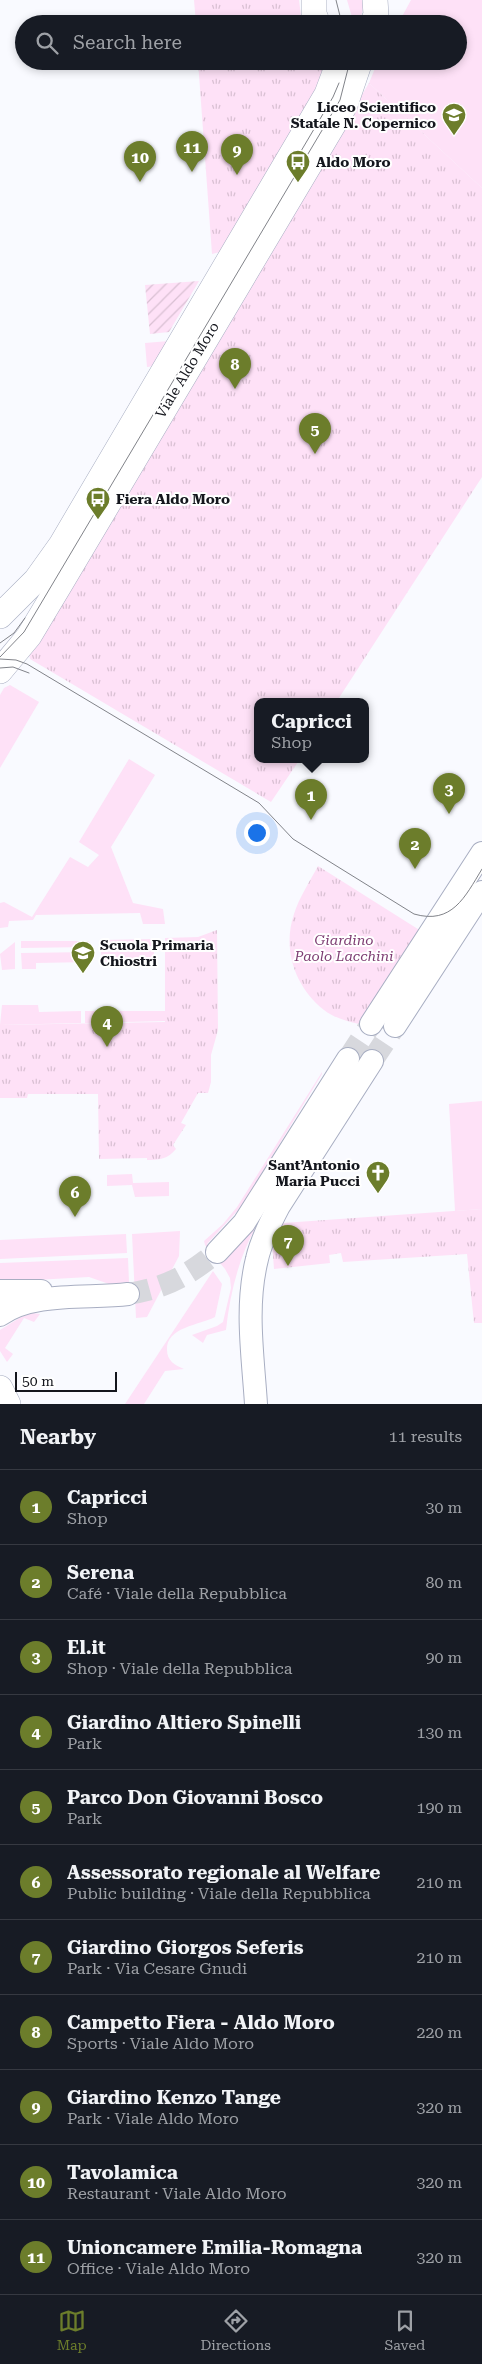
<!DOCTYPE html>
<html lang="en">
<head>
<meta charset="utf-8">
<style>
  body { margin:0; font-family:"Roboto Serif",serif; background:#20242c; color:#f1f3f6 }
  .scale { position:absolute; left:15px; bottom:12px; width:102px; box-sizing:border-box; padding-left:5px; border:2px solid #14161d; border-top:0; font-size:14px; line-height:18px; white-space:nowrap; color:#14161d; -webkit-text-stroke:4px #fff; paint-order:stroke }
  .you { position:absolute; left:256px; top:832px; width:18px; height:18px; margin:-12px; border:4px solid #fff; border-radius:50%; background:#1a73e8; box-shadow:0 0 0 8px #1a73e833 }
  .badge { display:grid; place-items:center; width:32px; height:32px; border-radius:50%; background:#6c7d2b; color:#fff; font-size:16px; font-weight:700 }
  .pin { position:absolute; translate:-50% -41px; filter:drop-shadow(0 1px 2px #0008) }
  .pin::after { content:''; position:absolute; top:26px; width:18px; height:15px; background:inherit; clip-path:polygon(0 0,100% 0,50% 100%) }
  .popup { position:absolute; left:254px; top:698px; width:115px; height:65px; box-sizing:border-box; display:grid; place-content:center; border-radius:10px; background:#171b24; filter:drop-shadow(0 1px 4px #0005); font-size:16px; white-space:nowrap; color:#9ea1a6 }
  .popup b { font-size:19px; color:#f1f3f6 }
  .popup::after { content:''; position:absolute; left:50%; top:100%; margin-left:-10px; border:10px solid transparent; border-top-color:#171b24 }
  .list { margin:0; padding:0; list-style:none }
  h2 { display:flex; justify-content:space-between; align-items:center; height:65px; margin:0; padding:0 20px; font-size:21px }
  h2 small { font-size:16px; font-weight:400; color:#9ea1a6 }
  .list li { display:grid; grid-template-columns:32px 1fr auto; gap:15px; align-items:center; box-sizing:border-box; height:75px; padding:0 20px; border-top:1px solid #363941 }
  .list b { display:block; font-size:19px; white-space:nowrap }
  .list p { margin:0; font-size:16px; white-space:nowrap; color:#9ea1a6 }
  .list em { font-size:16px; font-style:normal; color:#9ea1a6 }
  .icon { flex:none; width:28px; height:28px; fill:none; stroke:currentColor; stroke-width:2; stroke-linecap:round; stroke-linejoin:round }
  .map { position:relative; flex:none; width:482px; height:1404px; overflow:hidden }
  .search { position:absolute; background:#171b24; box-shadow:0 2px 8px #0003; left:15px; right:15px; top:15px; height:55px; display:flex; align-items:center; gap:12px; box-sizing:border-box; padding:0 18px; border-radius:28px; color:#9ea1a6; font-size:19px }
  .sheet { height:890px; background:#171b24 }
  nav { display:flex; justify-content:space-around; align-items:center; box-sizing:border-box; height:70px; border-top:1px solid #363941; background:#171b24; font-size:14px; color:#9ea1a6 }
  nav a { display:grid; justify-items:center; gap:2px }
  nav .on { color:#6c7d2b }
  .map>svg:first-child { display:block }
  .grass { fill:#fee1f7 }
  .park { fill:url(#park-tufts) }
  .garden { fill:url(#garden-furrows) }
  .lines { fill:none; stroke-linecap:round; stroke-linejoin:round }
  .secondary-tunnel { stroke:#d7d8dd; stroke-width:22; stroke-dasharray:22 11; stroke-linecap:butt }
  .secondary-casing { stroke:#a8aec2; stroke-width:24 }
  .primary-casing { stroke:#a8aec2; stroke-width:26 }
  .secondary { stroke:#fff; stroke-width:22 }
  .primary { stroke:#fff; stroke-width:25 }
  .tram { stroke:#818389; stroke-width:1 }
  .labels { text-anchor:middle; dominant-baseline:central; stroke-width:4; stroke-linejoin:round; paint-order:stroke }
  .poi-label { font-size:14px; font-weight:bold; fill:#14161d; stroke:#fff; text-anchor:start }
  .street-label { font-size:14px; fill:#14161d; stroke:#fff }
  .park-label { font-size:14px; font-style:italic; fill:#7d3c72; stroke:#fff }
</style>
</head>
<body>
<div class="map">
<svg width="482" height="1404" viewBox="0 0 482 1404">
  <defs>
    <pattern id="park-tufts" width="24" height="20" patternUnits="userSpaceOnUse" patternTransform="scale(1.25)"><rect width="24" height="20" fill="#fee1f7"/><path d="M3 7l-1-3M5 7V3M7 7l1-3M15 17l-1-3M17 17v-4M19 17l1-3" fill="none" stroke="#d9c0d3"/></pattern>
    <pattern id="garden-furrows" width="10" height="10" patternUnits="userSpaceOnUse" patternTransform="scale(1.25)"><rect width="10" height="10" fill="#fee1f7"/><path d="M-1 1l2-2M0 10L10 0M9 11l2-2" fill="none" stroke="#d9c0d3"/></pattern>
  </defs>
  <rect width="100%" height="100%" fill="#f9faff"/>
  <!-- grass -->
  <g class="grass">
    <path d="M347 0H363C363 11 363 17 354 24Z"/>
    <path d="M411 0H482V188L369 83 378 61H458V24H398Z"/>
    <path d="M169 341 155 366 147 367 145 343Z"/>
    <path d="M10 685 39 702 0 768V695L4 688Z"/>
    <path d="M129 759 155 775 111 847 133 903 163 909 165 924H143L140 913 36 915 33 920 9 921 8 927 0 928V903L4 902 32 917 70 857 88 867 99 855 79 842Z"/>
    <path d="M153 939 154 946 101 947V940Z"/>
    <path d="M21 941H89L90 947 21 948Z"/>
    <path d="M15 942V969L2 970 0 954Z"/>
    <path d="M154 951V961L102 962 101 952Z"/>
    <path d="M90 952V962L36 963V969H22L21 953Z"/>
    <path d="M2 1005H38L39 1012 81 1011V1023L0 1025Z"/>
    <path d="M85 1011H166V1021L85 1023Z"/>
    <path d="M322 1072V1074L241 1207 207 1244 208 1246 256 1222 258 1223C239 1256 230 1293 226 1330L207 1335 203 1343 192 1335 217 1326 223 1322 231 1288 230 1278 225 1269 205 1245 204 1241 223 1224 237 1207Z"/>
    <path d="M482 1101V1209L455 1211 449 1104Z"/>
    <path d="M132 1174 133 1183 169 1182V1196L135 1197 132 1185 107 1186V1175Z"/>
    <path d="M180 1231 179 1256 147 1317 136 1318 132 1234Z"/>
    <path d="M126 1234 127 1253 0 1259V1240Z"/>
    <path d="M128 1258 129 1282 109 1284 89 1277 0 1282V1263Z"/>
    <path d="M213 1271 222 1284 215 1317C200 1325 166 1327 167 1350 167 1361 175 1365 184 1369L165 1371 144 1404H125Z"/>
    <path d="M33 1313 40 1314 34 1322 24 1318 5 1348 13 1354 7 1362 0 1351V1330L21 1317Z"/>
  </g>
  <!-- park -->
  <g class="park">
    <path d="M194 0H299L302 24H196Z"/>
    <path d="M198 61H324L320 82 224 251 212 254Z"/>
    <path d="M369 83 482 188V477L337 701H257V759H300L271 802 30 659 29 654Z"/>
    <path d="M318 866 421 931 359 1024C347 1021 334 1018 324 1010 295 987 282 949 294 914 299 898 310 881 318 866Z"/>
    <path d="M217 930 218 1030 211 1055V1082L208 1093H198L181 1123 186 1125 173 1145 176 1149C168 1159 159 1160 147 1160V1158L99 1159 98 1094H28L27 1098H0V1025L165 1022V938L198 937Z"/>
    <path d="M482 1209V1323H474L467 1254 343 1262 341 1253 329 1255 330 1263 274 1269 272 1242 283 1223Z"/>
  </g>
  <!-- garden -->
  <path class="garden" d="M199 281 169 332 150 334 145 285Z"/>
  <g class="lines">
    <!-- secondary-tunnel -->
    <g class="secondary-tunnel">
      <path d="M348 1059 371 1024"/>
      <path d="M372 1061 395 1026"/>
      <path d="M128 1294C166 1288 187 1276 217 1252"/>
    </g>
    <defs>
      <g id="secondary">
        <path d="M371 1024 482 853"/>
        <path d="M395 1026 482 892"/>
        <path d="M217 1252 244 1223 348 1059"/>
        <path d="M0 1291H41"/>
        <path d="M0 1315C32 1291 90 1299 128 1294"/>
        <path d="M256 1404C253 1356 245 1307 257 1259 261 1241 270 1223 279 1206L372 1061"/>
      </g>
      <g id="primary">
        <path d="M314 0V14L318 24"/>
        <path d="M372 24 376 15 375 0"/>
        <path d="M0 616 36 580 61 545 327 94 336 70 337 61"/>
        <path d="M0 671 29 636 62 581 345 105 360 61"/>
        <path d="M0 1388 8 1404"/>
      </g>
    </defs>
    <!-- secondary casing -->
    <use href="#secondary" class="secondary-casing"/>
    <!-- primary casing -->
    <use href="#primary" class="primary-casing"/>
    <!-- secondary -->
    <use href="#secondary" class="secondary"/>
    <!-- primary -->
    <use href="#primary" class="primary"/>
    <!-- tram -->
    <g class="tram">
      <path d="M336 0 342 24"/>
      <path d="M291 168 333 97 339 83"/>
      <path d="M0 643 14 633 25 618"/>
      <path d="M0 657 24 632 340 100 350 61"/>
      <path d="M0 659 16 660 27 664 259 803 293 839 414 914C452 925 465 897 482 869"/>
      <path d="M0 668 13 667 29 673"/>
    </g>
  </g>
  <!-- icons -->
  <defs>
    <symbol id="school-pin" viewBox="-11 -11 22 30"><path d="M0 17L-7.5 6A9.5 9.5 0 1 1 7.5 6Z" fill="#6c7d2b" stroke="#fff"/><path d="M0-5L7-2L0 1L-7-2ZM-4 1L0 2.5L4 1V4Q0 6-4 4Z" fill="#fff"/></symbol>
    <symbol id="bus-pin" viewBox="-11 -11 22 30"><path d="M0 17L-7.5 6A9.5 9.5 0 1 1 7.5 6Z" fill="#6c7d2b" stroke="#fff"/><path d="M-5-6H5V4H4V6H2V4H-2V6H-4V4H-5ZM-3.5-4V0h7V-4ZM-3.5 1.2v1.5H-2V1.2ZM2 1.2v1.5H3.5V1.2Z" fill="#fff"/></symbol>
    <symbol id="church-pin" viewBox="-11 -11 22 30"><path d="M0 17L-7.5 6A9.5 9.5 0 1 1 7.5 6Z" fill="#6c7d2b" stroke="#fff"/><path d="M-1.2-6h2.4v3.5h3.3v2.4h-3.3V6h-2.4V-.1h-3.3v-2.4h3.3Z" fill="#fff"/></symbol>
  </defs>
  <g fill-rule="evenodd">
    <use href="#school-pin" x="440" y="101" width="28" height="38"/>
    <use href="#bus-pin" x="284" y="148" width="28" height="38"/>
    <use href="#bus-pin" x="84" y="485" width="28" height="38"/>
    <use href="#school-pin" x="69" y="939" width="28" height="38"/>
    <use href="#church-pin" x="364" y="1159" width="28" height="38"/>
  </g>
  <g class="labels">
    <!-- poi labels -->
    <g class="poi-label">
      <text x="436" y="107" text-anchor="end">Liceo Scientifico<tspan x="436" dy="16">Statale N. Copernico</tspan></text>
      <text x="316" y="162">Aldo Moro</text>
      <text x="116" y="499">Fiera Aldo Moro</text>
      <text x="100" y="945">Scuola Primaria<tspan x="100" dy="16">Chiostri</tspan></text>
      <text x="360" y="1165" text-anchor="end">Sant’Antonio<tspan x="360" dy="16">Maria Pucci</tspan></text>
    </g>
    <!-- street labels -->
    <g class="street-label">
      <text transform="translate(187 370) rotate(-59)">Viale Aldo Moro</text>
    </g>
    <!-- park labels -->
    <g class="park-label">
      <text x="344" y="940">Giardino<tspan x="344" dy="16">Paolo Lacchini</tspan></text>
    </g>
  </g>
</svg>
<div class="scale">50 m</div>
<div class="you"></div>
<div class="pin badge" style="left:311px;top:820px">1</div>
<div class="popup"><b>Capricci</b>Shop</div>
<div class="pin badge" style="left:415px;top:869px">2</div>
<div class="pin badge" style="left:449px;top:814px">3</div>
<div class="pin badge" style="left:107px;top:1047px">4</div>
<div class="pin badge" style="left:315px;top:454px">5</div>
<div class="pin badge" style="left:75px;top:1217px">6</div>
<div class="pin badge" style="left:288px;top:1266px">7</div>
<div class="pin badge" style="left:235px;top:389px">8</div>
<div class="pin badge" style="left:237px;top:175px">9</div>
<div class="pin badge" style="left:140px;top:182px">10</div>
<div class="pin badge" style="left:192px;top:172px">11</div>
<div class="search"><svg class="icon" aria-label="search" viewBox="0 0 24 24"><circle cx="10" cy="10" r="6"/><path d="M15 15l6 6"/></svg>Search here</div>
</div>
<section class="sheet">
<h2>Nearby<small>11 results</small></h2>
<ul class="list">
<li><span class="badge">1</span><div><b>Capricci</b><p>Shop</p></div><em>30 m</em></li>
<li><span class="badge">2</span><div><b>Serena</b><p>Café · Viale della Repubblica</p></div><em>80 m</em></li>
<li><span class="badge">3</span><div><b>El.it</b><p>Shop · Viale della Repubblica</p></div><em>90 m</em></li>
<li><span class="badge">4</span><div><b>Giardino Altiero Spinelli</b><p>Park</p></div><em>130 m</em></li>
<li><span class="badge">5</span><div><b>Parco Don Giovanni Bosco</b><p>Park</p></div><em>190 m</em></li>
<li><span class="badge">6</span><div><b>Assessorato regionale al Welfare</b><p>Public building · Viale della Repubblica</p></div><em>210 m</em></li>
<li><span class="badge">7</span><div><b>Giardino Giorgos Seferis</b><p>Park · Via Cesare Gnudi</p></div><em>210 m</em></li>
<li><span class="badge">8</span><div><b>Campetto Fiera - Aldo Moro</b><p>Sports · Viale Aldo Moro</p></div><em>220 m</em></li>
<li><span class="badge">9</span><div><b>Giardino Kenzo Tange</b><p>Park · Viale Aldo Moro</p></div><em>320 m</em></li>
<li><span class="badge">10</span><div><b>Tavolamica</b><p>Restaurant · Viale Aldo Moro</p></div><em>320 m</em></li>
<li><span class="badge">11</span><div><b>Unioncamere Emilia-Romagna</b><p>Office · Viale Aldo Moro</p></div><em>320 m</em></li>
</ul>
</section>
<nav>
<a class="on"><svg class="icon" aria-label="map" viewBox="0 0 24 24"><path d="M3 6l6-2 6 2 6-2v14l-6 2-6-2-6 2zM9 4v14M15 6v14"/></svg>Map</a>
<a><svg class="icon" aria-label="directions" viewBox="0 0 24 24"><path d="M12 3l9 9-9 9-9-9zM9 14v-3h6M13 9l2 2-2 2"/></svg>Directions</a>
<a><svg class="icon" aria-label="saved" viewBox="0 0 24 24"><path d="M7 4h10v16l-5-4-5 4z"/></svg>Saved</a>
</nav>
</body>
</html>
